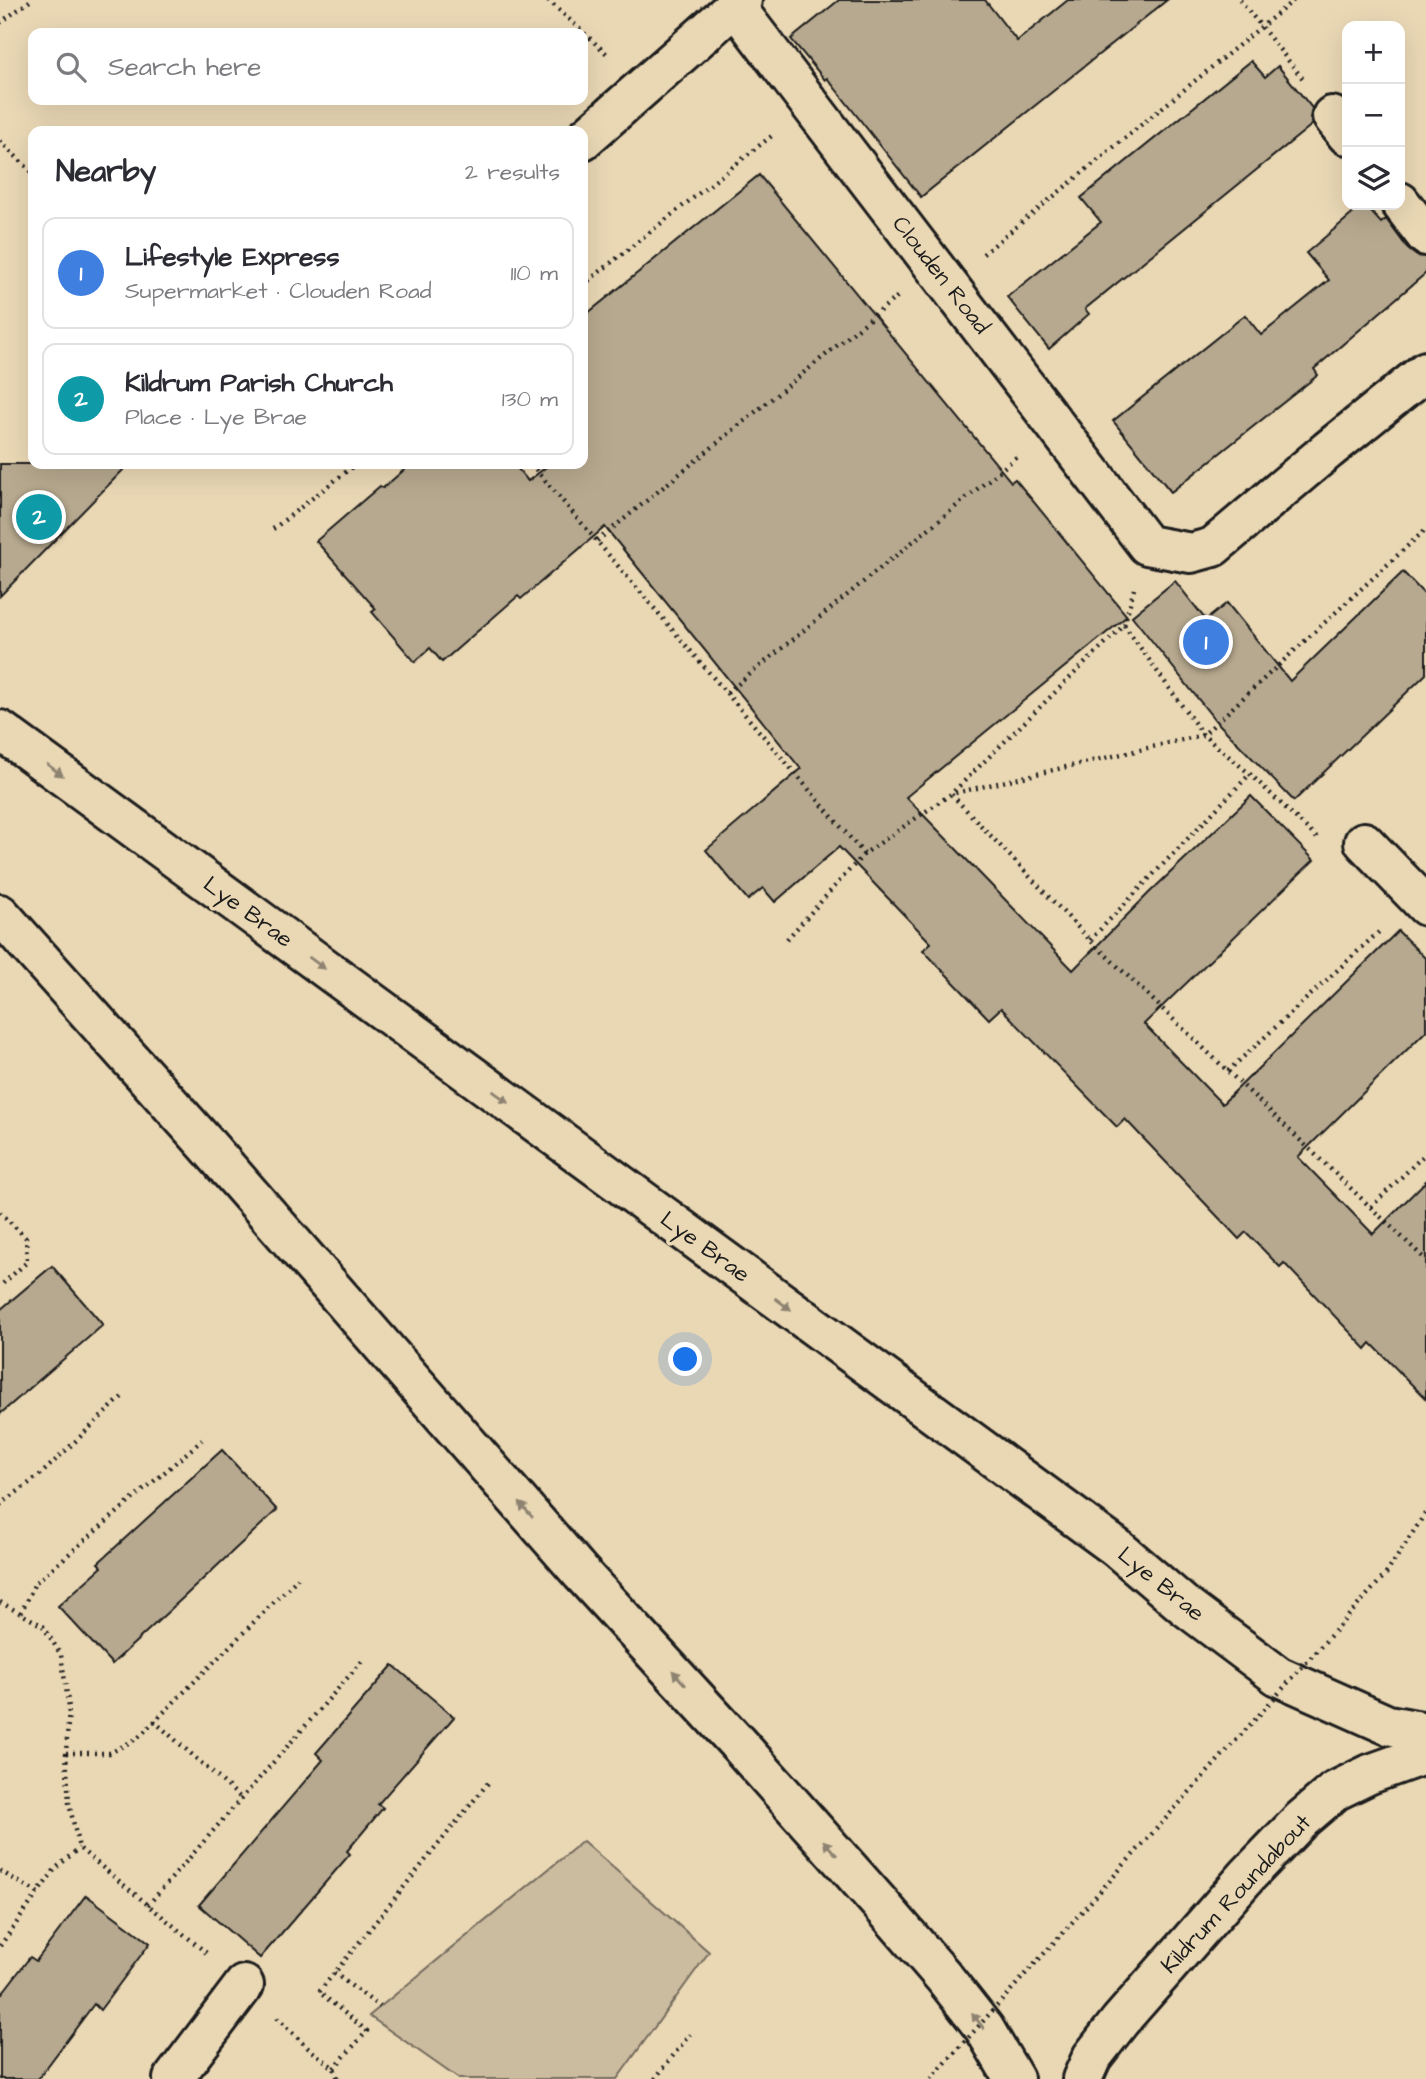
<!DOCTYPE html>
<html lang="en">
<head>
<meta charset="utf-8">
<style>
  body { margin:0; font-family:"Architects Daughter",sans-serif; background:#f7f7f7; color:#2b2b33 }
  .controls { position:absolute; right:21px; top:21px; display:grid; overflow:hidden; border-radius:14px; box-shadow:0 7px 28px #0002 }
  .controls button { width:63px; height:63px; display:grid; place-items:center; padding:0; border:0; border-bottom:2px solid #e1e1e2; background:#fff; color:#2b2b33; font:35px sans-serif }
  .you { position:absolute; left:686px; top:1360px; width:24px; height:24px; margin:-18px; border:5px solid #fff; border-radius:50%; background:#1a73e8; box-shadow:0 0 0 10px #1a73e833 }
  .badge { display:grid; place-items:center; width:46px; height:46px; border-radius:50%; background:#1a73e8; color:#fff; font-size:23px; font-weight:700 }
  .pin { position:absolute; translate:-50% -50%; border:4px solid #fff; box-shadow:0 2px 7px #0006 }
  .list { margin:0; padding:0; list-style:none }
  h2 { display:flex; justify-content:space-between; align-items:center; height:91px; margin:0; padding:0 28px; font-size:30px }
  h2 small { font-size:23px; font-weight:400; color:#7c7c81 }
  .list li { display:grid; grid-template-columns:46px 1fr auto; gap:21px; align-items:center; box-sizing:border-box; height:112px; margin:0 14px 14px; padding:0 14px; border:2px solid #e1e1e2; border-radius:14px }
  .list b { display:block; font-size:26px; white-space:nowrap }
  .list p { margin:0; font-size:23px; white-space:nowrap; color:#7c7c81 }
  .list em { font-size:23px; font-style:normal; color:#7c7c81 }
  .icon { flex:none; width:38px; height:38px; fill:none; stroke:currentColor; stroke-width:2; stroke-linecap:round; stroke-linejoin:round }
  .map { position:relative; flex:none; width:1426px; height:2079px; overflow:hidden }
  .search { position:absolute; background:#fff; box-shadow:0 7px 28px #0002; left:28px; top:28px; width:560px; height:77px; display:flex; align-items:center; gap:18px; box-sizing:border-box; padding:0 24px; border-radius:14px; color:#7c7c81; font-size:26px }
  .panel { position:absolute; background:#fff; box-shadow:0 7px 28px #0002; left:28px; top:126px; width:560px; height:343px; border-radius:14px }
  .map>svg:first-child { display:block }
  .green { fill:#ccbc9f; stroke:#746c5e; stroke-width:2 }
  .building { fill:#b7a98f; stroke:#1c1c1c; stroke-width:2 }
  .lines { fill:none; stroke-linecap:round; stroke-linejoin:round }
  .minor-casing { stroke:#1c1c1c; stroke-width:44 }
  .major-casing { stroke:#1c1c1c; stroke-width:44 }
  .path { stroke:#1c1c1c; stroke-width:4.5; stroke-dasharray:2 5; stroke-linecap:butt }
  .minor { stroke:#ead8b5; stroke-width:38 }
  .major { stroke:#ead8b5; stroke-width:38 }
  .path-bridge { stroke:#1c1c1c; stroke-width:4.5; stroke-dasharray:2 5; stroke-linecap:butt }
  .oneway { fill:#8d8370 }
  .labels { text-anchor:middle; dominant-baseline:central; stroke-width:7; stroke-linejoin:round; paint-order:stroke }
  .street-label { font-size:23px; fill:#1c1c1c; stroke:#ead8b5 }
</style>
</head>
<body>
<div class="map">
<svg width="1426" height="2079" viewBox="0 0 1426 2079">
  <rect width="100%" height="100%" fill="#ead8b5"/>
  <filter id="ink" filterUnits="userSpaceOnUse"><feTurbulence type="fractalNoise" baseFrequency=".0143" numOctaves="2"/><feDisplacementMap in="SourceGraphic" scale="14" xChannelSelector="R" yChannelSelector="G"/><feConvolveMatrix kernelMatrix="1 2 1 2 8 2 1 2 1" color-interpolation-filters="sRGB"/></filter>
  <g filter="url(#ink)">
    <!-- green -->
    <path class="green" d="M583 1841 709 1952 617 2079H459L369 2016Z"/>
    <!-- building -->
    <g class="building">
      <path d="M839 0H985L1017 41 1068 0H1167L921 197 827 78 825 80 791 39Z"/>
      <path d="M1251 61 1265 77 1278 66 1312 108 1310 118 1313 124 1085 309 1089 314 1049 349 1007 297 1101 222 1081 198Z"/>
      <path d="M759 175 1011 482 1015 479 1127 616 906 797 1073 970 1149 893 1251 796 1314 860 1144 1024 1222 1104 1398 931 1426 959V1031L1298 1157 1373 1234 1426 1181V1399L1371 1343 1366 1349 1284 1263 1280 1267 1246 1232 1239 1239 1125 1119 1117 1127 1001 1008 989 1019 923 950 931 943 839 847 775 902 763 888 748 900 706 850 801 769 605 527 521 599 518 596 442 662 430 648 415 662 372 612 376 609 316 541 380 486 383 488 411 464H514L528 481 550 464H583V317Z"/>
      <path d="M1363 205H1365L1381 223 1386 219 1409 250 1417 256 1426 257V273L1314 369 1318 375 1171 492 1113 421 1245 315 1261 335 1329 280 1306 253Z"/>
      <path d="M0 464H129L0 596Z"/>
      <path d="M1403 572 1426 596V674L1294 801 1215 720 1132 616 1175 581 1206 620 1227 603 1290 681Z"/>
      <path d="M52 1266 103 1325 0 1414V1310Z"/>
      <path d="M222 1450 277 1510 112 1664 58 1606 102 1567 98 1563Z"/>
      <path d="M393 1665 454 1717 378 1804 383 1808 347 1851 350 1854 260 1958 199 1905 323 1760 316 1753Z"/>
      <path d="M86 1895 150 1943 100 2010 94 2004 38 2079H0V1996L30 1957 36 1961Z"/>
    </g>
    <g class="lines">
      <defs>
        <g id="minor">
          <path d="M735 6 1147 545 1191 553 1213 547 1328 450 1426 371"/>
          <path d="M1332 116 1347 135"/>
          <path d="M583 140 742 0"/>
          <path d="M1400 202 1426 236"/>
          <path d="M1364 842 1426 906"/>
          <path d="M173 2079 244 1985"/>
        </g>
        <g id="major">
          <path d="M0 730 1117 1548 1186 1607 1278 1676 1388 1725 1426 1732"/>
          <path d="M0 914 207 1145 581 1573 741 1747 884 1908 943 1976 984 2028 1014 2079"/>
          <path d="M1082 2079 1092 2057 1120 2021 1247 1876 1301 1820 1335 1791 1370 1774 1426 1754"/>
        </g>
      </defs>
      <!-- minor casing -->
      <use href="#minor" class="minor-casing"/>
      <!-- major casing -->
      <use href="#major" class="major-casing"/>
      <!-- path -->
      <g class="path">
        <path d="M548 0 607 54"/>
        <path d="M1240 0 1303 79"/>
        <path d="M0 23 31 0"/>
        <path d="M0 141 33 173"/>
        <path d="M983 254 1294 0"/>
        <path d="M583 285 774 134"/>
        <path d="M531 464 864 854 951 794 1203 735 1426 529"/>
        <path d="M273 529 356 464"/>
        <path d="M597 541 898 296"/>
        <path d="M1134 589 1124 625 951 794 1090 940 1426 1260"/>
        <path d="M1124 625 1203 735 1250 774 1317 838"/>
        <path d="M727 693 1019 455"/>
        <path d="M787 939 864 854"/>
        <path d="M1090 940 1250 774"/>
        <path d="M1228 1071 1382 929"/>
        <path d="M1371 1207 1426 1153"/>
        <path d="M0 1212 26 1238 27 1262 0 1286"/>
        <path d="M0 1505 41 1474 123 1396"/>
        <path d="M1386 1574 1426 1512"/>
        <path d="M0 1602 43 1626 61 1655 69 1708 66 1753 69 1803 79 1848 209 1955"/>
        <path d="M21 1613 35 1583 202 1440"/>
        <path d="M154 1721 242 1799"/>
        <path d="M66 1753H110L138 1738 298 1578"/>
        <path d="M0 1871 38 1893"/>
        <path d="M148 1905 364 1659"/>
        <path d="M0 1946 55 1869 79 1848"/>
        <path d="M334 1973 380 2007"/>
        <path d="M277 2018 308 2048 334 2068 338 2079"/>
        <path d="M334 2068 367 2031 319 1992 488 1783"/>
        <path d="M655 2079 690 2034"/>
      </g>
      <!-- minor -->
      <use href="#minor" class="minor"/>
      <!-- major -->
      <use href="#major" class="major"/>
      <!-- path-bridge -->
      <path class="path-bridge" d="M931 2079 1386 1574"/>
    </g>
    <!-- one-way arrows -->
    <defs><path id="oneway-solid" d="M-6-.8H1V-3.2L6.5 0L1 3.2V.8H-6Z" transform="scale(1.75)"/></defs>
    <g class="oneway">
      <use href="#oneway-solid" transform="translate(55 770) rotate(36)"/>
      <use href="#oneway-solid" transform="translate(317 963) rotate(36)"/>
      <use href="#oneway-solid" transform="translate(501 1097) rotate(36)"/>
      <use href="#oneway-solid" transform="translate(783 1304) rotate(36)"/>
      <use href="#oneway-solid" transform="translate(526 1510) rotate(-131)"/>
      <use href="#oneway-solid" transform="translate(679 1678) rotate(-132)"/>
      <use href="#oneway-solid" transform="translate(830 1848) rotate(-132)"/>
      <use href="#oneway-solid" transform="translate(978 2021) rotate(-127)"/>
    </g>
  </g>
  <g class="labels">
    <!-- street labels -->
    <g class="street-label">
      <text transform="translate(941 275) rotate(52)">Clouden Road</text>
      <text transform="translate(248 912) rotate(36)">Lye Brae</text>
      <text transform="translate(705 1247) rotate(36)">Lye Brae</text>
      <text transform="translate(1161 1584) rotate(39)">Lye Brae</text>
      <text transform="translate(1236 1894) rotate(-47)">Kildrum Roundabout</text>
    </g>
  </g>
</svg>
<div class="controls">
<button>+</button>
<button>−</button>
<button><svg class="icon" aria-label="layers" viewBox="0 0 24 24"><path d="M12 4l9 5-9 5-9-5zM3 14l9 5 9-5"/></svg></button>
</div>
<div class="you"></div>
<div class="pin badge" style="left:1206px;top:642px;background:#3f7fe0">1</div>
<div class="pin badge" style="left:39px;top:517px;background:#0f9aa8">2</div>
<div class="search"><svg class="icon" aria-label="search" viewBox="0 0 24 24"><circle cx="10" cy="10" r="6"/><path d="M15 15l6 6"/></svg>Search here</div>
<section class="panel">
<h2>Nearby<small>2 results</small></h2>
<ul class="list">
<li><span class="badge" style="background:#3f7fe0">1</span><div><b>Lifestyle Express</b><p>Supermarket · Clouden Road</p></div><em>110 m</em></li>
<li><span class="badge" style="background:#0f9aa8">2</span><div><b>Kildrum Parish Church</b><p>Place · Lye Brae</p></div><em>130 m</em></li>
</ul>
</section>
</div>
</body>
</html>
